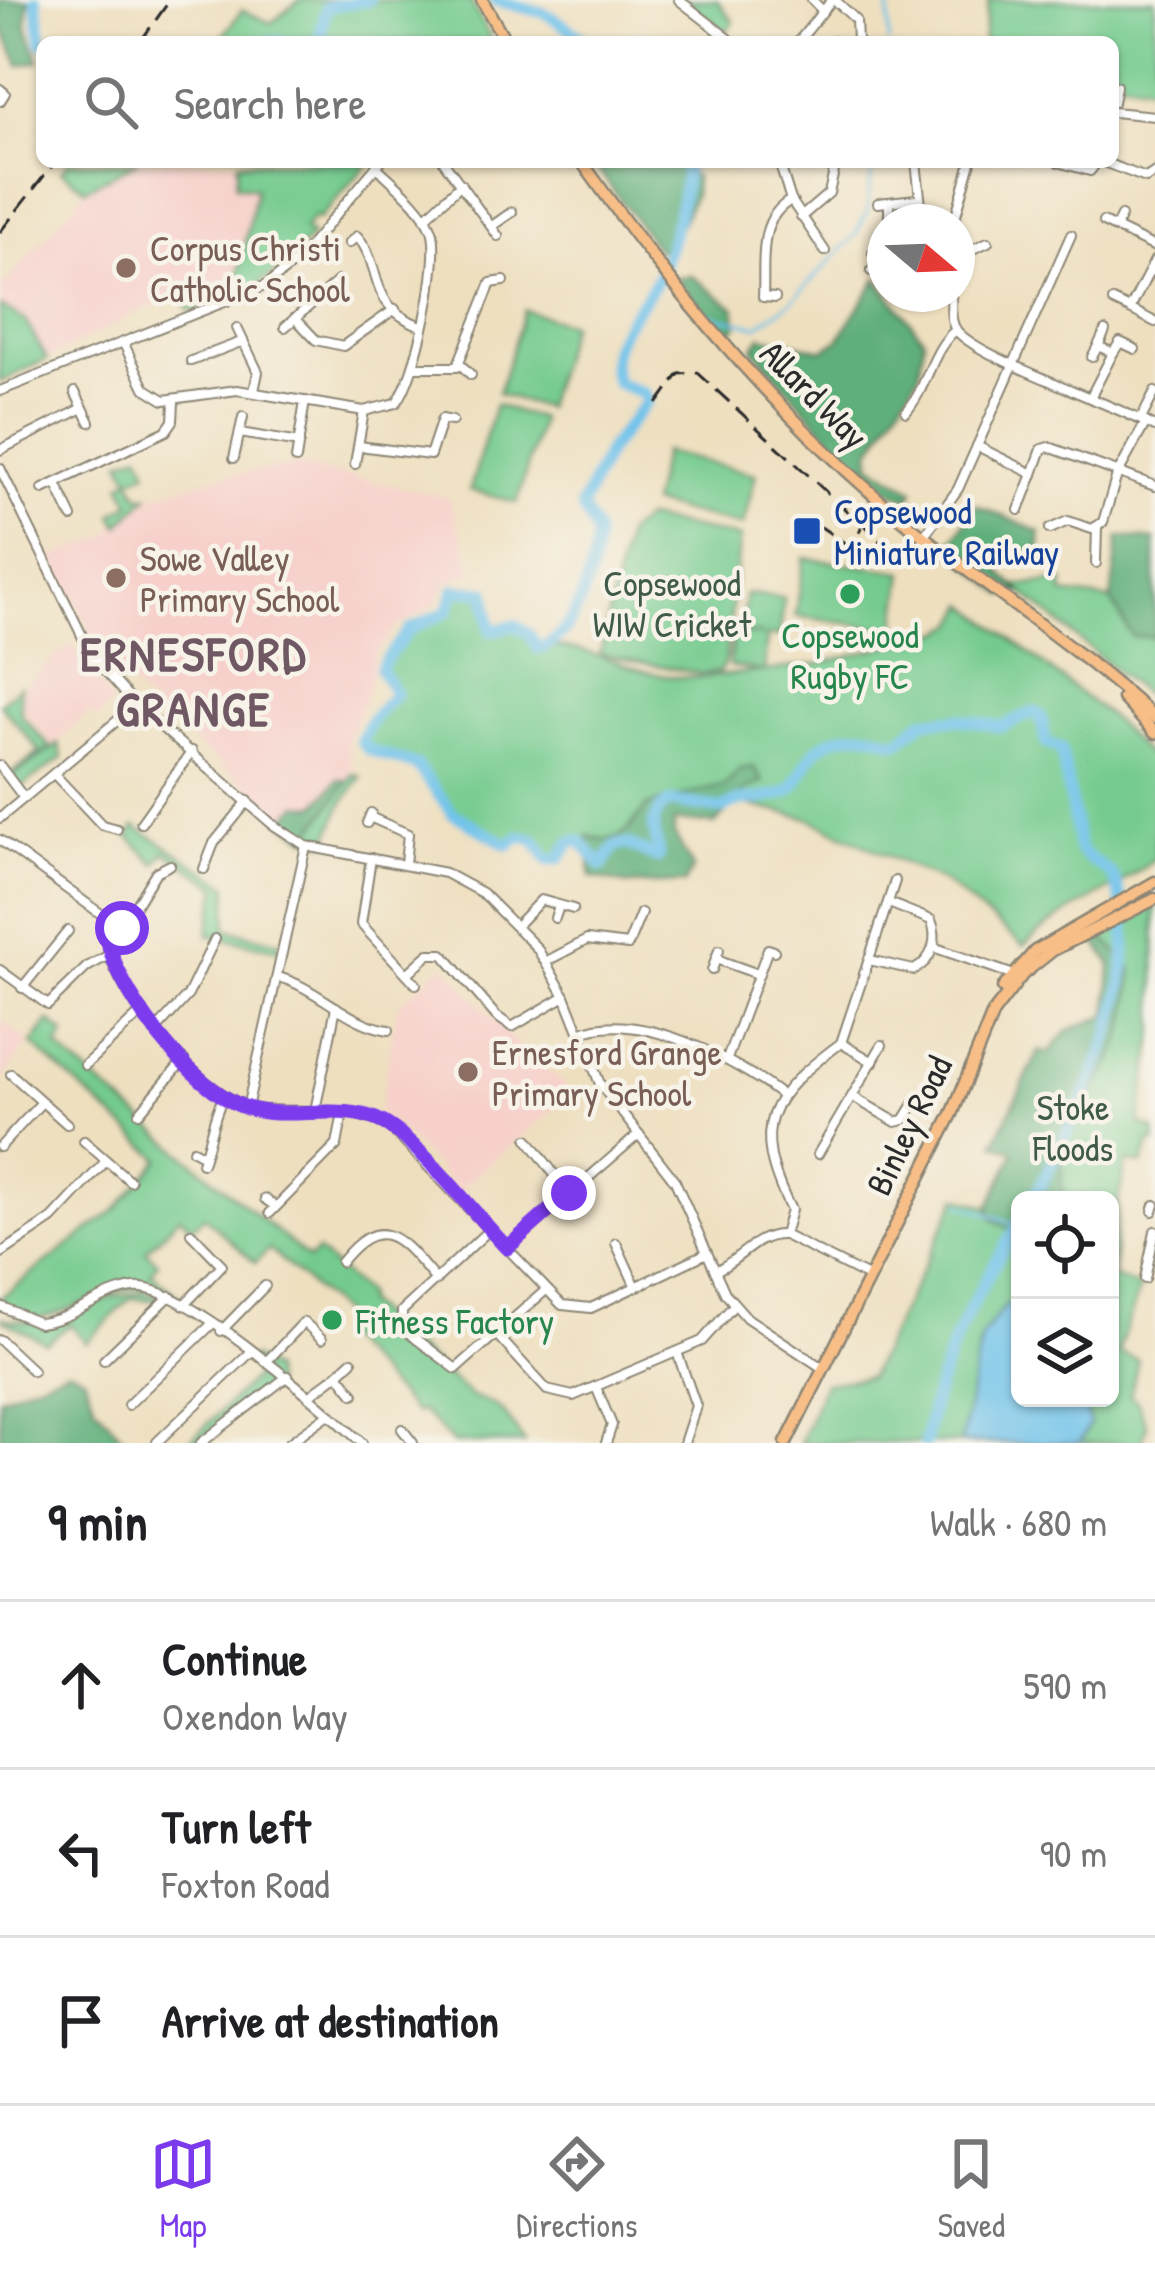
<!DOCTYPE html>
<html lang="en">
<head>
<meta charset="utf-8">
<style>
  body { margin:0; font-family:"Patrick Hand",sans-serif; background:#f2f2f2; color:#202124 }
  .controls { position:absolute; right:36px; bottom:36px; display:grid; overflow:hidden; border-radius:18px; box-shadow:0 3px 9px #0004 }
  .controls button { width:108px; height:108px; display:grid; place-items:center; padding:0; border:0; border-bottom:3px solid #e0e0e0; background:#fff; color:#202124; font:60px sans-serif }
  .compass { position:absolute; left:867px; top:204px; width:108px; height:108px; border-radius:50%; background:#fff; box-shadow:0 3px 9px #0004; rotate:109deg }
  .stop { position:absolute; width:36px; height:36px; margin:-27px; border:9px solid #7c3aed; border-radius:50%; background:#fff }
  .stop.end { background:#7c3aed; border-color:#fff; box-shadow:0 3px 12px #0008 }
  .list { margin:0; padding:0; list-style:none }
  h2 { display:flex; justify-content:space-between; align-items:center; height:156px; margin:0; padding:0 48px; font-size:51px }
  h2 small { font-size:39px; font-weight:400; color:#757577 }
  .list li { display:grid; grid-template-columns:78px 1fr auto; gap:36px; align-items:center; box-sizing:border-box; height:168px; padding:0 48px; border-top:3px solid #e0e0e0 }
  .list b { display:block; font-size:45px; white-space:nowrap }
  .list p { margin:0; font-size:39px; white-space:nowrap; color:#757577 }
  .list em { font-size:39px; font-style:normal; color:#757577 }
  .icon { flex:none; width:66px; height:66px; fill:none; stroke:currentColor; stroke-width:2; stroke-linecap:round; stroke-linejoin:round }
  .map { position:relative; flex:none; width:1155px; height:1443px; overflow:hidden }
  .search { position:absolute; background:#fff; box-shadow:0 3px 9px #0004; left:36px; right:36px; top:36px; height:132px; display:flex; align-items:center; gap:30px; box-sizing:border-box; padding:0 42px; border-radius:18px; color:#757577; font-size:45px }
  .sheet { height:660px; background:#fff }
  nav { display:flex; justify-content:space-around; align-items:center; box-sizing:border-box; height:168px; border-top:3px solid #e0e0e0; background:#fff; font-size:33px; color:#757577 }
  nav a { display:grid; justify-items:center; gap:6px }
  nav .on { color:#7c3aed }
  .map>svg:first-child { display:block }
  .built { fill:#f7d0cb }
  .green { fill:#74cb8f; stroke:#507b5d; stroke-width:3; fill-rule:evenodd }
  .forest { fill:#5faf7a; stroke:#456d52; stroke-width:3 }
  .water { fill:#6ec2eb; stroke:#4c768b; stroke-width:3 }
  .lines { fill:none; stroke-linecap:round; stroke-linejoin:round }
  .stream { stroke:#6ec2eb; stroke-width:3 }
  .river { stroke:#6ec2eb; stroke-width:12 }
  .minor-casing { stroke:#8c8575; stroke-width:12 }
  .major-casing { stroke:#8c8575; stroke-width:15 }
  .minor { stroke:#fff; stroke-width:8 }
  .major { stroke:#f7be87; stroke-width:10 }
  .rail { stroke:#2b2b2b; stroke-width:3; stroke-dasharray:18 9; stroke-linecap:butt }
  .route { stroke:#7c3aed; stroke-width:15 }
  .education-dot { fill:#8d6e63; stroke:#f7f3e8; stroke-width:4.5 }
  .transit-dot { fill:#1a4fb4; stroke:#f7f3e8; stroke-width:4.5 }
  .leisure-dot { fill:#2e9e5b; stroke:#f7f3e8; stroke-width:4.5 }
  .labels { text-anchor:middle; dominant-baseline:central; stroke-width:9; stroke-linejoin:round; paint-order:stroke }
  .education-label { font-size:36px; fill:#785e54; stroke:#f7f3e8; text-anchor:start }
  .street-label { font-size:36px; fill:#2b2b2b; stroke:#f7f3e8 }
  .transit-label { font-size:36px; fill:#164399; stroke:#f7f3e8; text-anchor:start }
  .park-label { font-size:36px; fill:#415b49; stroke:#f7f3e8 }
  .leisure-label { font-size:36px; fill:#27864d; stroke:#f7f3e8 }
  .district-label { font-size:48px; font-weight:bold; letter-spacing:3px; fill:#6f5864; stroke:#f7f3e8 }
</style>
</head>
<body>
<div class="map">
<svg width="1155" height="1443" viewBox="0 0 1155 1443">
  <rect width="100%" height="100%" fill="#f7f3e8"/>
  <filter id="ink" filterUnits="userSpaceOnUse"><feTurbulence type="fractalNoise" baseFrequency=".00833" numOctaves="2"/><feDisplacementMap in="SourceGraphic" scale="24" xChannelSelector="R" yChannelSelector="G"/><feConvolveMatrix kernelMatrix="1 2 1 2 8 2 1 2 1" color-interpolation-filters="sRGB"/></filter>
  <filter id="wash" filterUnits="userSpaceOnUse"><feTurbulence type="fractalNoise" baseFrequency=".004" numOctaves="4" result="noise"/><feDisplacementMap in="SourceGraphic" scale="48" xChannelSelector="R" yChannelSelector="G"/><feGaussianBlur stdDeviation="2.7" result="paint"/><feColorMatrix in="noise" values="0 0 0 0 0 0 0 0 0 0 0 0 0 0 0 0 0 1.4 0 .05"/><feComposite in="paint" operator="in"/></filter>
  <g filter="url(#wash)">
    <rect width="100%" height="100%" fill="#eedfbf"/>
    <!-- built -->
    <g class="built">
      <path d="M137 162H238L236 184 256 189 232 286 146 308 47 359 25 320 0 306V290L86 190Z"/>
      <path d="M299 466 448 497 474 572 447 583 436 604 397 627 374 655 370 685 348 742 353 774 307 838 147 702 102 654 52 557 104 538 148 496 225 475Z"/>
      <path d="M71 644 113 703 97 720 89 712 53 747 24 712 21 695 26 683Z"/>
      <path d="M444 964 524 1052 573 1092 458 1190 395 1124 379 1114 398 1005Z"/>
      <path d="M0 1019 29 1042 0 1082Z"/>
    </g>
    <!-- green -->
    <g class="green">
      <path d="M300 0H470L493 42H218L242 10 271 23Z"/>
      <path d="M685 0H717L734 22 725 32Z"/>
      <path d="M989 0H1155V87L1113 79V42L983 41Z"/>
      <path d="M69 162H137L86 189 61 171Z"/>
      <path d="M238 162H370L319 219 314 217 304 229 312 236C280 273 240 305 189 311L186 302 231 292 236 286 256 189 236 185Z"/>
      <path d="M0 306 25 320 47 359 0 382Z"/>
      <path d="M524 310 570 324 545 408 498 394Z"/>
      <path d="M495 405 541 419 517 503 470 490Z"/>
      <path d="M663 452 756 474 743 526 651 504Z"/>
      <path d="M140 453 148 471 131 479 139 495 148 496 119 526 113 514 131 503 121 484 130 478 121 461Z"/>
      <path d="M646 518 740 538 725 662 719 672 701 674 600 654 626 533Z"/>
      <path d="M804 558 904 572 896 630 796 616Z"/>
      <path d="M1064 581 1063 594 1111 600 1132 636 1155 637V704L1015 586Z"/>
      <path d="M469 588 486 592 491 631 515 625 538 649C577 639 627 671 667 676 699 680 732 674 763 671L729 666 733 634 762 635 741 632 746 594 784 598 780 636H767L764 671 818 664 944 631 956 624 967 604 1110 717 1155 763V858C1115 893 1062 908 1024 946L945 883 808 818 734 802 722 809 656 815 596 860 580 841 571 842 559 859 548 860 534 839 519 837 508 845 452 813 417 766 369 750 361 741 372 719 395 694 380 669 383 663 410 629 442 616 455 590Z"/>
      <path d="M20 686 21 715 51 748 10 775 40 751 0 704Z"/>
      <path d="M59 744 63 758 21 787 11 777Z"/>
      <path d="M353 774 361 777 341 806 327 843 307 838Z"/>
      <path d="M135 826 228 885 227 929 280 942 279 950 208 935 218 887 165 852 156 864 129 837Z"/>
      <path d="M1155 906V1029L1140 1124 1155 1130V1143H1150L1142 1165 1127 1161 1117 1206 1113 1276 1140 1288 1118 1352 1138 1360 1130 1396 1137 1400 1147 1426 1142 1441 1147 1443H800L824 1383 869 1377 958 1197 989 1207 1015 1152 995 1143 1039 1051 1049 1053 1067 1031 1108 1015 1111 964 1095 941ZM1020 1200H1110V1398H1020Z"/>
      <path d="M49 1021 65 1034 58 1047 69 1058 309 1259 317 1251 365 1294V1303L473 1398C503 1402 509 1421 525 1443H453L421 1410 416 1414 339 1334 350 1321 269 1249 255 1263 204 1216 192 1227 180 1216 146 1251 158 1263 151 1273 182 1299C109 1254 41 1360 0 1298L117 1209 160 1159 32 1044Z"/>
      <path d="M143 1292 160 1296 161 1301 131 1298 86 1343 71 1324 46 1343 0 1318 48 1325 113 1297Z"/>
      <path d="M251 1357 272 1371 273 1384 197 1443H188L261 1371 247 1360Z"/>
    </g>
    <!-- forest -->
    <g class="forest">
      <path d="M0 0H29L26 24 39 61 19 65 0 22Z"/>
      <path d="M592 162H676L695 178 694 195 669 251 658 250Z"/>
      <path d="M692 276 735 308 737 326 730 332 717 330 676 277Z"/>
      <path d="M877 279 924 339 919 374 871 450V464L914 490 909 498C869 491 782 381 753 348L761 336 823 350 838 340Z"/>
      <path d="M976 505 1040 532V551L999 553 1000 572 1021 593 1004 595 948 548Z"/>
      <path d="M1119 537 1155 540V637L1132 636 1111 600Z"/>
      <path d="M754 767 763 782 746 790 715 824 674 821V834L693 868 685 883 629 885 591 877 588 836C625 847 627 828 648 805L726 785 740 769Z"/>
      <path d="M339 779 348 781 307 838 283 821 299 804 316 806Z"/>
      <path d="M1102 937 1132 968C1131 998 1129 1025 1116 1052 1089 1112 1054 1122 1063 1200H1020V1235L992 1218 989 1208 1015 1152 995 1143 1039 1051 1049 1053 1067 1031 1108 1015 1111 964 1095 941Z"/>
      <path d="M69 1369 84 1376 95 1405 128 1443H0V1397Z"/>
    </g>
    <!-- water -->
    <path class="water" d="M1006 1305 1020 1309V1398H1088L1085 1407 1090 1423 1080 1443H961L981 1337Z"/>
    <g class="lines">
      <!-- stream -->
      <g class="stream">
        <path d="M889 42V0"/>
        <path d="M708 314 757 326 790 303 856 234 867 213 873 162"/>
        <path d="M961 1204 1018 1225"/>
      </g>
      <!-- river -->
      <g class="river">
        <path d="M36 0 42 43"/>
        <path d="M494 0 545 13 590 42"/>
        <path d="M269 42H283"/>
        <path d="M319 42 326 7 368 0"/>
        <path d="M685 162C687 189 670 247 660 273 646 306 598 339 617 383L645 394 647 401 608 451 582 505C584 518 597 527 596 540 593 573 574 640 538 649L529 634 515 625 491 631 486 592 455 590 447 612 410 629 383 663 380 669 395 694 372 719 361 741 369 750 417 766 452 813 508 845 519 837 534 839 548 860 559 859 571 842 580 841 602 866 615 846 627 844 658 858C660 837 641 817 671 802L722 809C744 795 762 802 785 793 808 785 797 737 861 733 874 732 886 740 898 742L924 720 960 719 1001 727 1034 712 1041 717 1046 743 1061 749 1079 849C1089 862 1104 865 1114 878 1155 985 1079 1107 1033 1200"/>
        <path d="M925 1443C937 1361 977 1291 1020 1222"/>
      </g>
    </g>
  </g>
  <g filter="url(#ink)">
    <g class="lines">
      <defs>
        <g id="minor">
          <path d="M679 0 733 42"/>
          <path d="M812 0 822 10"/>
          <path d="M835 0 856 20 857 42"/>
          <path d="M798 42 832 0"/>
          <path d="M833 42 834 41"/>
          <path d="M0 89 5 93 0 101"/>
          <path d="M1113 102 1116 86"/>
          <path d="M1113 112 1155 116"/>
          <path d="M444 162 498 236"/>
          <path d="M779 162 791 200 825 251"/>
          <path d="M916 162 923 222"/>
          <path d="M1058 162 1090 171 1097 162"/>
          <path d="M1103 162 1146 178 1155 172"/>
          <path d="M878 203 917 199"/>
          <path d="M889 205V217"/>
          <path d="M801 217 829 193 836 162"/>
          <path d="M425 218 461 184"/>
          <path d="M954 222 971 162"/>
          <path d="M1103 222 1155 247"/>
          <path d="M492 226 512 212"/>
          <path d="M1116 227 1121 216"/>
          <path d="M957 231 967 251"/>
          <path d="M349 243 357 236C385 268 364 304 421 326"/>
          <path d="M873 253 882 263"/>
          <path d="M957 256 988 242"/>
          <path d="M1155 260 1130 309 1155 322"/>
          <path d="M871 271 885 261"/>
          <path d="M951 294C952 306 949 321 957 331 980 359 1114 404 1155 427"/>
          <path d="M775 298 763 297C765 261 756 220 791 200"/>
          <path d="M1113 301 1130 309"/>
          <path d="M295 318 316 340 343 346 395 309"/>
          <path d="M285 327 338 281"/>
          <path d="M237 328 258 372 254 391"/>
          <path d="M1105 331 1098 346 1113 353 1120 342 1135 349"/>
          <path d="M124 344 145 388 164 400 237 390 364 411 396 403C416 381 442 258 432 230 422 205 394 184 376 166"/>
          <path d="M1092 357 1098 346"/>
          <path d="M191 361 241 342"/>
          <path d="M460 364 471 375"/>
          <path d="M413 367H457L491 283 504 281"/>
          <path d="M0 391 267 285 298 260 380 162"/>
          <path d="M75 392 90 422"/>
          <path d="M1091 396 1113 353"/>
          <path d="M906 412C928 387 932 348 956 330"/>
          <path d="M1141 419 1155 392"/>
          <path d="M240 433 299 443"/>
          <path d="M359 446 430 455 442 419 452 421"/>
          <path d="M977 446 1033 474 1042 449 1049 447 1155 486"/>
          <path d="M0 450 83 408"/>
          <path d="M234 458 243 417"/>
          <path d="M296 459 305 401"/>
          <path d="M355 464 364 411"/>
          <path d="M0 468 92 656 136 705 272 824 306 846 445 873 482 893 537 948 565 996 600 1084 675 1181 725 1293 747 1318 821 1367"/>
          <path d="M56 483 72 517"/>
          <path d="M43 489 166 431 173 421 174 402"/>
          <path d="M1019 510 1033 474"/>
          <path d="M1050 529 1068 521 1092 529 1103 522 1117 475 1146 422"/>
          <path d="M924 536 958 489 1071 235"/>
          <path d="M1096 563 1097 527"/>
          <path d="M0 766 24 798"/>
          <path d="M54 774 102 825 117 829"/>
          <path d="M0 818 136 705"/>
          <path d="M372 818 408 834 405 864"/>
          <path d="M141 823 192 751"/>
          <path d="M367 823 371 813"/>
          <path d="M0 840 101 914C109 929 105 944 111 959 129 1008 209 1107 264 1110 307 1113 351 1105 390 1127L562 1305 591 1308 707 1253"/>
          <path d="M371 858 361 924 416 984"/>
          <path d="M204 869 214 843 248 801"/>
          <path d="M555 918 559 906"/>
          <path d="M516 926 541 900 573 909"/>
          <path d="M107 934 121 929 156 872 170 865"/>
          <path d="M933 947 1011 974 1012 979"/>
          <path d="M716 959 758 974"/>
          <path d="M869 960 914 970C933 960 939 938 931 920L889 903"/>
          <path d="M547 961 587 940 628 945 641 913"/>
          <path d="M0 970 48 1005 87 967 109 955"/>
          <path d="M712 970 719 950"/>
          <path d="M407 974 429 954H443L496 1016 512 1027 565 996"/>
          <path d="M278 977C319 988 347 1024 389 1030"/>
          <path d="M22 988 68 931"/>
          <path d="M155 1031 188 995 215 939"/>
          <path d="M580 1033C636 1008 736 1060 781 1095"/>
          <path d="M841 1043 895 881"/>
          <path d="M841 1043 873 1062"/>
          <path d="M727 1059 768 949 774 951"/>
          <path d="M85 1065 143 1011"/>
          <path d="M11 1074 67 1124"/>
          <path d="M853 1097 896 1122 904 1120 914 1104"/>
          <path d="M247 1108 306 846"/>
          <path d="M315 1111 336 1007"/>
          <path d="M139 1113 184 1060"/>
          <path d="M528 1139 569 1194"/>
          <path d="M84 1141 130 1181"/>
          <path d="M0 1147 42 1102"/>
          <path d="M193 1150 204 1156"/>
          <path d="M818 1154 882 1045"/>
          <path d="M202 1163C211 1139 212 1118 224 1095"/>
          <path d="M265 1199 275 1206"/>
          <path d="M1153 1211 1155 1205"/>
          <path d="M270 1213 337 1145 343 1113"/>
          <path d="M489 1230 402 1311V1328L456 1369 546 1290"/>
          <path d="M784 1235 791 1210C749 1125 768 1097 841 1043"/>
          <path d="M784 1235 866 1276"/>
          <path d="M616 1243 636 1287"/>
          <path d="M507 1248 639 1134"/>
          <path d="M0 1254 52 1219 106 1161"/>
          <path d="M341 1262C383 1209 402 1241 436 1280"/>
          <path d="M715 1271C741 1260 756 1233 784 1235"/>
          <path d="M1145 1279 1155 1231"/>
          <path d="M184 1305 222 1265 191 1233"/>
          <path d="M0 1306 39 1323C73 1320 100 1292 134 1288 184 1283 323 1407 362 1443"/>
          <path d="M221 1331 265 1286"/>
          <path d="M497 1335 547 1390 573 1396 702 1341 734 1305"/>
          <path d="M0 1340 33 1371"/>
          <path d="M677 1352 696 1406 684 1443"/>
          <path d="M104 1360 170 1296"/>
          <path d="M266 1362 304 1322 322 1339"/>
          <path d="M338 1374 352 1361"/>
          <path d="M596 1387 612 1425 606 1443"/>
          <path d="M309 1396 338 1374 354 1394"/>
          <path d="M128 1405 212 1324"/>
          <path d="M402 1429 413 1443"/>
          <path d="M157 1442 251 1352"/>
          <path d="M201 1443 288 1376"/>
          <path d="M289 1443 329 1414"/>
        </g>
        <g id="major">
          <path d="M482 0 506 42"/>
          <path d="M582 162C668 284 764 399 876 497 965 575 1068 638 1155 718"/>
          <path d="M1123 698 1155 733"/>
          <path d="M1003 988 1035 951 1155 882"/>
          <path d="M786 1443 953 1112 993 1013 1023 974 1053 950 1155 899"/>
        </g>
      </defs>
      <!-- minor casing -->
      <use href="#minor" class="minor-casing"/>
      <!-- major casing -->
      <use href="#major" class="major-casing"/>
      <!-- minor -->
      <use href="#minor" class="minor"/>
      <!-- major -->
      <use href="#major" class="major"/>
      <!-- rail -->
      <g class="rail">
        <path d="M140 42 170 0"/>
        <path d="M0 232 55 162"/>
        <path d="M657 404 679 374 698 373 862 525 857 538 846 544 821 527 802 524"/>
        <path d="M860 520 894 556"/>
      </g>
    </g>
  </g>
  <g class="lines" filter="url(#ink)">
    <!-- route -->
    <path class="route" d="M122 928 107 934C113 989 192 1090 247 1108 291 1122 342 1100 384 1123 420 1143 476 1216 507 1248L569 1193"/>
  </g>
  <!-- markers -->
  <g class="education-dot">
    <circle cx="126" cy="268" r="12"/>
    <circle cx="116" cy="578" r="12"/>
    <circle cx="468" cy="1072" r="12"/>
  </g>
  <rect class="transit-dot" x="792" y="516" width="30" height="30" rx="6"/>
  <g class="leisure-dot">
    <circle cx="850" cy="594" r="12"/>
    <circle cx="332" cy="1320" r="12"/>
  </g>
  <g class="labels">
    <!-- education labels -->
    <g class="education-label">
      <text x="150" y="247">Corpus Christi<tspan x="150" dy="41">Catholic School</tspan></text>
      <text x="140" y="557">Sowe Valley<tspan x="140" dy="41">Primary School</tspan></text>
      <text x="492" y="1051">Ernesford Grange<tspan x="492" dy="41">Primary School</tspan></text>
    </g>
    <!-- street labels -->
    <g class="street-label">
      <text transform="translate(815 394) rotate(45)">Allard Way</text>
      <text transform="translate(908 1125) rotate(-64)">Binley Road</text>
    </g>
    <!-- transit labels -->
    <g class="transit-label">
      <text x="834" y="510">Copsewood<tspan x="834" dy="41">Miniature Railway</tspan></text>
    </g>
    <!-- park labels -->
    <g class="park-label">
      <text x="672" y="582">Copsewood<tspan x="672" dy="41">WIW Cricket</tspan></text>
      <text x="1073" y="1106">Stoke<tspan x="1073" dy="41">Floods</tspan></text>
    </g>
    <!-- leisure labels -->
    <g class="leisure-label">
      <text x="850" y="634">Copsewood<tspan x="850" dy="41">Rugby FC</tspan></text>
      <text x="356" y="1320" text-anchor="start">Fitness Factory</text>
    </g>
    <!-- district labels -->
    <g class="district-label">
      <text x="194" y="653">ERNESFORD<tspan x="194" dy="55">GRANGE</tspan></text>
    </g>
  </g>
</svg>
<div class="controls">
<button><svg class="icon" aria-label="locate" viewBox="0 0 24 24"><circle cx="12" cy="12" r="6"/><path d="M12 2v4M12 18v4M2 12h4M18 12h4"/></svg></button>
<button><svg class="icon" aria-label="layers" viewBox="0 0 24 24"><path d="M12 4l9 5-9 5-9-5zM3 14l9 5 9-5"/></svg></button>
</div>
<svg class="compass" viewBox="-18 -18 36 36"><path d="M0-13l5 13h-10z" fill="#e53935"/><path d="M0 13l5-13h-10z" fill="#757577"/></svg>
<div class="stop" style="left:122px;top:928px"></div>
<div class="stop end" style="left:569px;top:1193px"></div>
<div class="search"><svg class="icon" aria-label="search" viewBox="0 0 24 24"><circle cx="10" cy="10" r="6"/><path d="M15 15l6 6"/></svg>Search here</div>
</div>
<section class="sheet">
<h2>9 min<small>Walk · 680 m</small></h2>
<ul class="list">
<li><svg class="icon" aria-label="ahead" viewBox="0 0 24 24"><path d="M12 20V5M6 11l6-6 6 6"/></svg><div><b>Continue</b><p>Oxendon Way</p></div><em>590 m</em></li>
<li><svg class="icon" aria-label="left" viewBox="0 0 24 24"><path d="M17 20v-9H6M10 6l-5 5 5 5"/></svg><div><b>Turn left</b><p>Foxton Road</p></div><em>90 m</em></li>
<li><svg class="icon" aria-label="arrive" viewBox="0 0 24 24"><path d="M6 21V4h12l-3 4 3 4H6"/></svg><div><b>Arrive at destination</b></div></li>
</ul>
</section>
<nav>
<a class="on"><svg class="icon" aria-label="map" viewBox="0 0 24 24"><path d="M3 6l6-2 6 2 6-2v14l-6 2-6-2-6 2zM9 4v14M15 6v14"/></svg>Map</a>
<a><svg class="icon" aria-label="directions" viewBox="0 0 24 24"><path d="M12 3l9 9-9 9-9-9zM9 14v-3h6M13 9l2 2-2 2"/></svg>Directions</a>
<a><svg class="icon" aria-label="saved" viewBox="0 0 24 24"><path d="M7 4h10v16l-5-4-5 4z"/></svg>Saved</a>
</nav>
</body>
</html>
